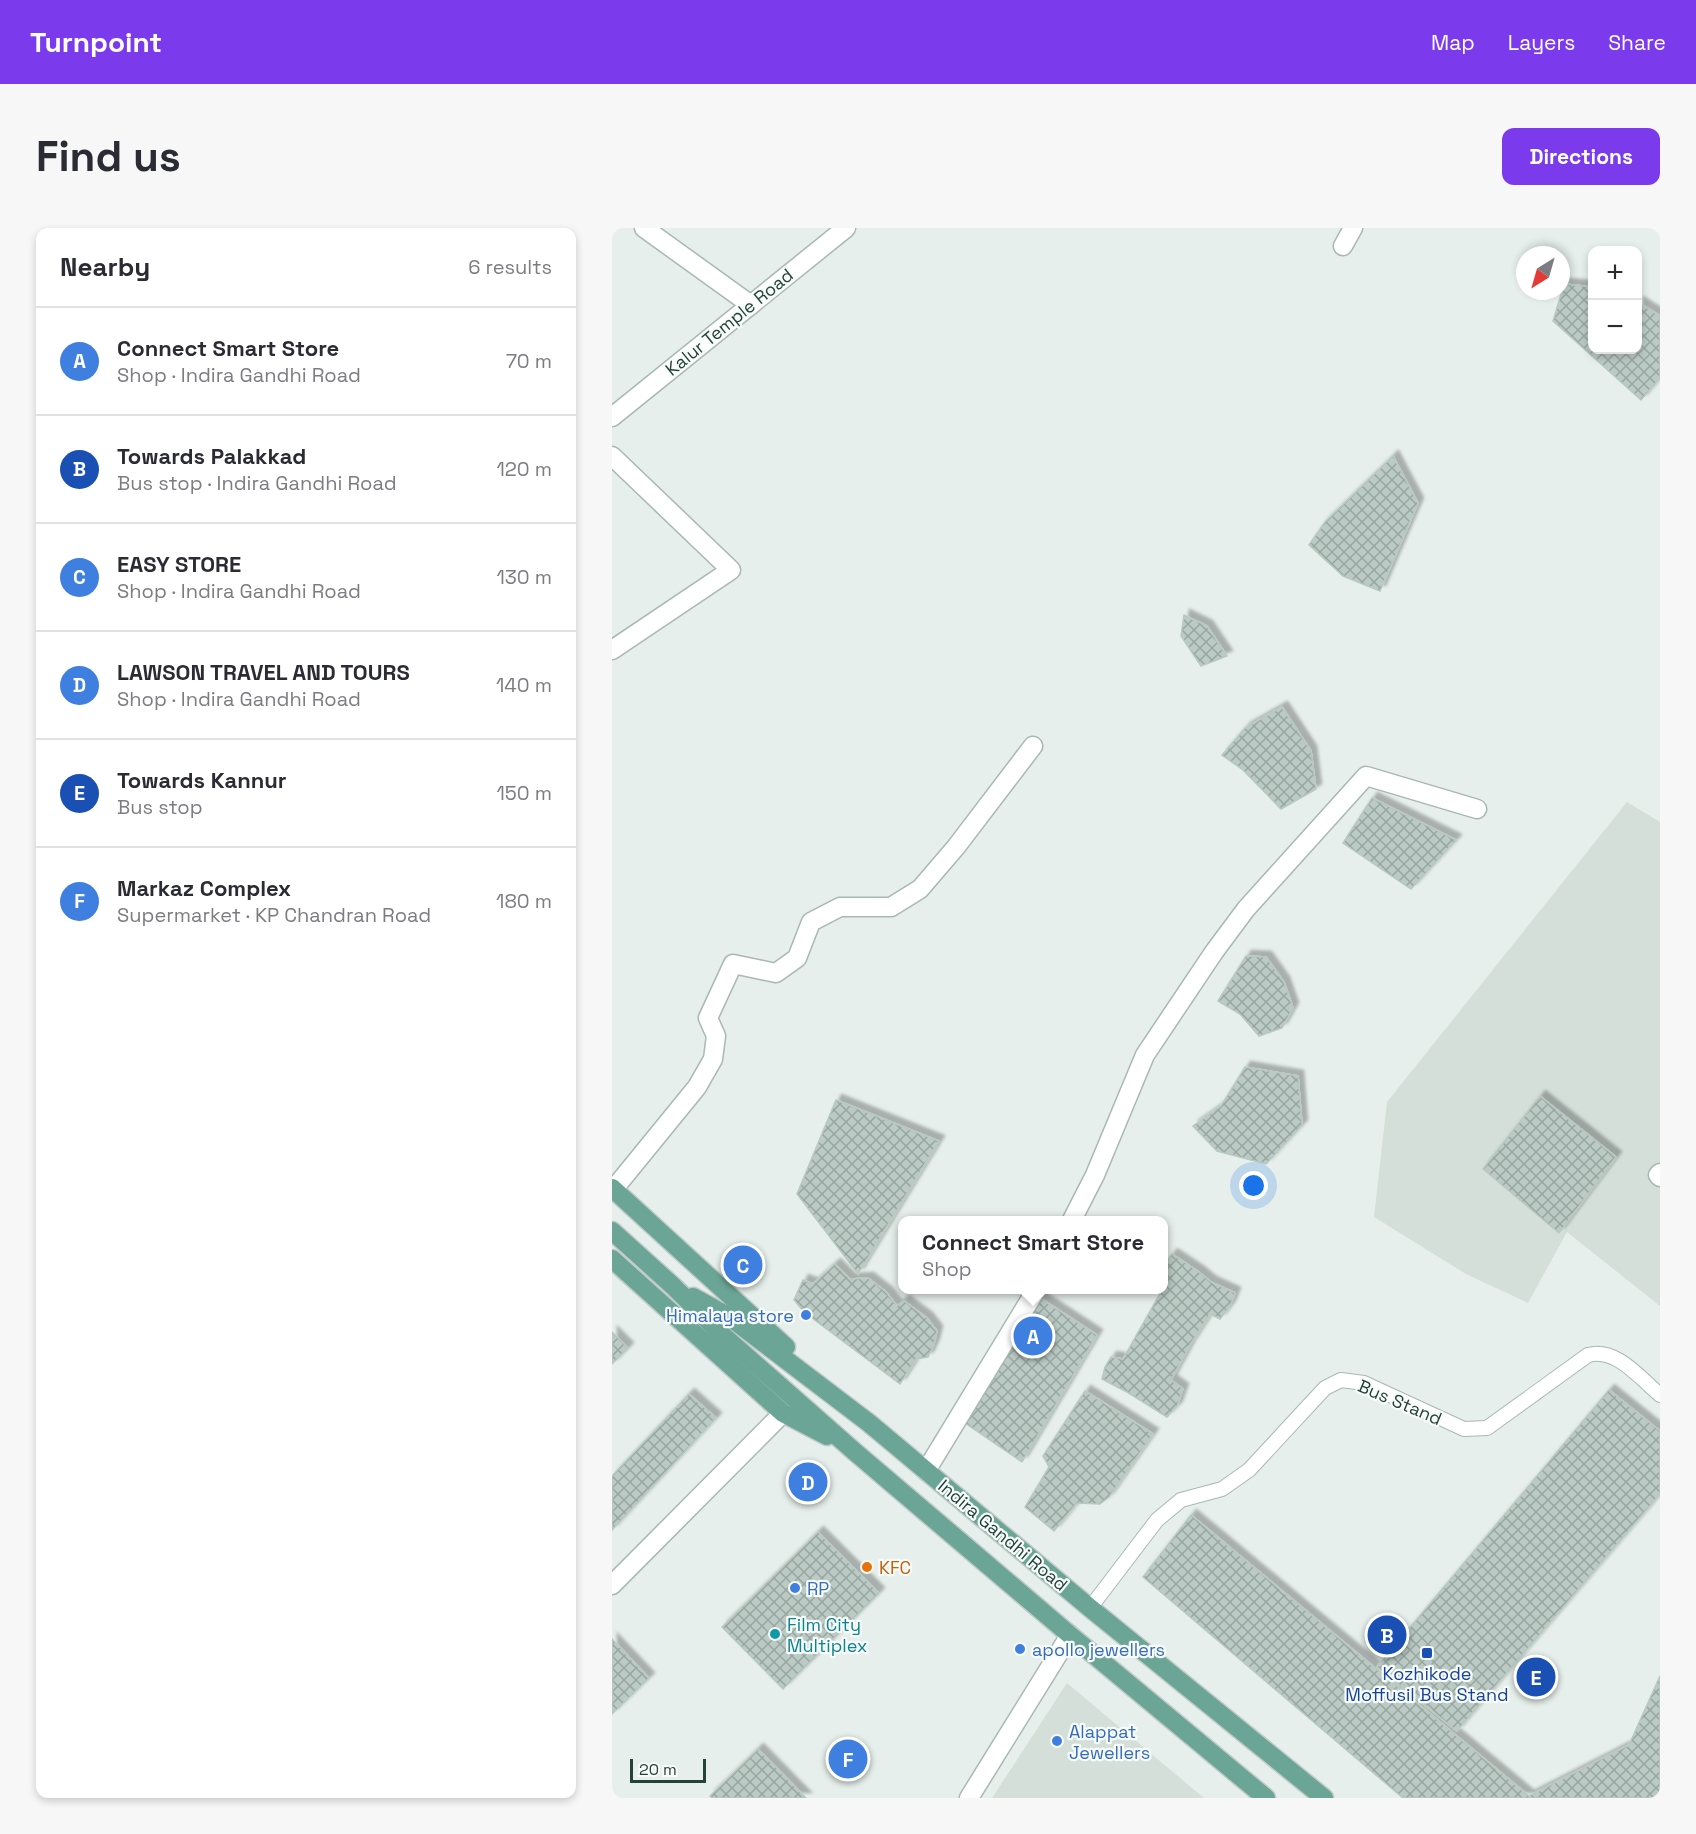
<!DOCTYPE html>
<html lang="en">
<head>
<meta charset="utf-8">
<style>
  body { margin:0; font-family:"Space Grotesk",sans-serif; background:#f7f7f7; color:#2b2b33 }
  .controls { position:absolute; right:18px; top:18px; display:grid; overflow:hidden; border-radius:12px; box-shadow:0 3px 9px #0003 }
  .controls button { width:54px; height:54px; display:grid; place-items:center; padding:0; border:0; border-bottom:2px solid #e1e1e2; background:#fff; color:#2b2b33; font:30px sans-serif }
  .compass { position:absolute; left:904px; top:18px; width:54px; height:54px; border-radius:50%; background:#fff; box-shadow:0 3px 9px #0003; rotate:217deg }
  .scale { position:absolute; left:18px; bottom:15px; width:76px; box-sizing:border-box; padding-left:6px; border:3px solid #24423a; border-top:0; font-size:16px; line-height:21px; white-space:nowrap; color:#24423a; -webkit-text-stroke:4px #f7fbf9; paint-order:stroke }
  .you { position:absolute; left:642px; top:958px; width:21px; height:21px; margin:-15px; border:4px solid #fff; border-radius:50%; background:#1a73e8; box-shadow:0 0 0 9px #1a73e833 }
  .badge { display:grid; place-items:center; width:39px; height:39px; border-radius:50%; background:#7c3aed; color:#fff; font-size:20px; font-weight:700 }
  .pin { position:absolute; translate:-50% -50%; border:3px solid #fff; box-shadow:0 2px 6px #0006 }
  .popup { position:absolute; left:286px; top:988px; width:270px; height:78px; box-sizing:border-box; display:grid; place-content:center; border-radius:12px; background:#fff; filter:drop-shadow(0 2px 4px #0005); font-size:20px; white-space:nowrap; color:#7c7c81 }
  .popup b { font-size:22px; color:#2b2b33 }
  .popup::after { content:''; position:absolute; left:50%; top:100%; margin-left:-12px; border:12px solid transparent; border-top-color:#fff }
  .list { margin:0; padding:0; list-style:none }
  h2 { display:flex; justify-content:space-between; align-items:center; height:78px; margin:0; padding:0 24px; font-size:26px }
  h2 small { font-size:20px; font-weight:400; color:#7c7c81 }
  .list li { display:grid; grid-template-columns:39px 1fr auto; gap:18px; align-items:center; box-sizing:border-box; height:108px; padding:0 24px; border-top:2px solid #e1e1e2 }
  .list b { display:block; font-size:22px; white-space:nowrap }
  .list p { margin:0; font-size:20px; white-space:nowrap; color:#7c7c81 }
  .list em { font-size:20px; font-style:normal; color:#7c7c81 }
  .map { position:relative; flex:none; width:1048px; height:1570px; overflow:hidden; border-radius:12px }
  header { display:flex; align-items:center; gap:36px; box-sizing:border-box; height:84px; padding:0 30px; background:#7c3aed; color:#fff }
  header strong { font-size:28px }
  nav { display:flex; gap:33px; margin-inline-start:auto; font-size:21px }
  .intro { display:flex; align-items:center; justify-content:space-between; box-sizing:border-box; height:144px; padding:0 36px }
  h1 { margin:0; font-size:42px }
  .button { padding:15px 27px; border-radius:12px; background:#7c3aed; color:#fff; font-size:21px; font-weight:700 }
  main { display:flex; gap:36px; padding:0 36px }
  aside { flex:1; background:#fff; border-radius:12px; box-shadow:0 3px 9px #0003 }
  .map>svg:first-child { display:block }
  .built { fill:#d4dfda }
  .building { fill:url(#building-cross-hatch); stroke:#b8c9c2; stroke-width:1.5; filter:url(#shadow) }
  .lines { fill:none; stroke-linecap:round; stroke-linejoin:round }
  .service-casing { stroke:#a8b8b2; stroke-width:16 }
  .minor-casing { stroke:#a8b8b2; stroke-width:21 }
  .tertiary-casing { stroke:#a8b8b2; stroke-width:21 }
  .primary-casing { stroke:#c2cac8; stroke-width:21 }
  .service { stroke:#fff; stroke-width:14 }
  .minor { stroke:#fff; stroke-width:18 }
  .tertiary { stroke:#fff; stroke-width:18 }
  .primary { stroke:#6aa596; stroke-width:18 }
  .shop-dot { fill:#3f7fe0; stroke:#f7fbf9; stroke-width:2 }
  .food-dot { fill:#e8710a; stroke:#f7fbf9; stroke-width:2 }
  .culture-dot { fill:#0f9aa8; stroke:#f7fbf9; stroke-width:2 }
  .transit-dot { fill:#1a4fb4; stroke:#f7fbf9; stroke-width:2 }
  .labels { text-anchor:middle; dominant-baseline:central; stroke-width:4.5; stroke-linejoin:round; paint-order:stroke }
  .street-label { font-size:18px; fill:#24423a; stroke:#f7fbf9 }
  .shop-label { font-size:18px; fill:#366cbe; stroke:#f7fbf9; text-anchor:start }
  .food-label { font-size:18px; fill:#c56008; stroke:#f7fbf9; text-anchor:start }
  .culture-label { font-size:18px; fill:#0d838f; stroke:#f7fbf9; text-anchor:start }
  .transit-label { font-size:18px; fill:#164399; stroke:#f7fbf9 }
</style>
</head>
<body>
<header>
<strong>Turnpoint</strong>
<nav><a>Map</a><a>Layers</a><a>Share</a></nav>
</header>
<div class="intro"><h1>Find us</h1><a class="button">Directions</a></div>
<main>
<aside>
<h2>Nearby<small>6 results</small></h2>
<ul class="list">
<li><span class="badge" style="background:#3f7fe0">A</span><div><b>Connect Smart Store</b><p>Shop · Indira Gandhi Road</p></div><em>70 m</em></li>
<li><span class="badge" style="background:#1a4fb4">B</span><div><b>Towards Palakkad</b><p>Bus stop · Indira Gandhi Road</p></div><em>120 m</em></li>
<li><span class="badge" style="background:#3f7fe0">C</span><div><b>EASY STORE</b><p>Shop · Indira Gandhi Road</p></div><em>130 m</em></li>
<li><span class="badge" style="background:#3f7fe0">D</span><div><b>LAWSON TRAVEL AND TOURS</b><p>Shop · Indira Gandhi Road</p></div><em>140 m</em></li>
<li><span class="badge" style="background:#1a4fb4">E</span><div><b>Towards Kannur</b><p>Bus stop</p></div><em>150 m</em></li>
<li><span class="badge" style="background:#3f7fe0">F</span><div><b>Markaz Complex</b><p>Supermarket · KP Chandran Road</p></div><em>180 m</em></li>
</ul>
</aside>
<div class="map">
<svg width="1048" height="1570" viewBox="0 0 1048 1570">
  <defs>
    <pattern id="building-cross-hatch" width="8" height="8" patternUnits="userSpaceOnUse" patternTransform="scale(1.5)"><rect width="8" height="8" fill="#bbcac4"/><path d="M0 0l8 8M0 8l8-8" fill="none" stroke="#98a6a0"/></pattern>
    <filter id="shadow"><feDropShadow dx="5.5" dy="-5.5" stdDeviation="1.5" flood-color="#0004"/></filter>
  </defs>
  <rect width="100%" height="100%" fill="#e6efeb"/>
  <!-- built -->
  <g class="built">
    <path d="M1015 574 1048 594V1078L955 1004 916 1075 854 1046 762 989 775 874Z"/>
    <path d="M455 1455 592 1570H380Z"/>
  </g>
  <!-- building -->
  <g class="building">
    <path d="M952 56 981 59V122H1026V74L1048 88V150L1029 172 941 93Z"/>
    <path d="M781 228 806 275 768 363 731 348 697 317 713 294Z"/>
    <path d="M572 387 595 398 615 428 589 438 569 408Z"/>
    <path d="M670 479 699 523 704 561 669 581 631 542 610 527 633 500Z"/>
    <path d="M760 570 844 612 799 661 731 615Z"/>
    <path d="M634 728 654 729 672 754 681 780 670 800 647 808 628 786 606 773Z"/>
    <path d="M633 839 686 848 690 897 654 936 605 923 581 898 609 878Z"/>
    <path d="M928 868 1004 929 947 1005 871 941Z"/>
    <path d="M224 872 327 913 246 1046 185 966Z"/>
    <path d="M560 1026 587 1044 599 1054 623 1065 618 1078 608 1091 598 1086 578 1117 559 1152 571 1161 565 1178 555 1189 515 1164 490 1151 493 1139 499 1129 511 1131 550 1062H552V1037Z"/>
    <path d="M223 1036 238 1051 256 1050 274 1064 285 1078 292 1073 315 1090 325 1103 322 1116 316 1129 304 1131 288 1156 192 1084 182 1072 191 1052 201 1056Z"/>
    <path d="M425 1068 485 1107 410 1234 353 1195Z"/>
    <path d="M0 1104 16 1120 0 1136Z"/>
    <path d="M997 1162 1048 1203V1266L845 1503 765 1439Z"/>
    <path d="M473 1163 541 1206 497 1269 488 1276 465 1275 442 1303 413 1279 437 1239 431 1228Z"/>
    <path d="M77 1166 104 1190 0 1302V1248Z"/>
    <path d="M579 1287 917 1568 1017 1517 1048 1448V1570H791L531 1349Z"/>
    <path d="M206 1304 267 1365 171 1461 110 1399Z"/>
    <path d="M0 1411 37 1450 0 1486Z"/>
    <path d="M146 1521 194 1570H100L98 1568Z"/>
  </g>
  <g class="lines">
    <defs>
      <path id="service" d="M478 1380 545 1292 569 1272 610 1261 637 1242 713 1160 729 1152 752 1155 852 1201 875 1200 976 1127C1004 1119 1028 1150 1048 1167"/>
      <g id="minor">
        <path d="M32 0 139 77"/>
        <path d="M731 18 741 0"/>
        <path d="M0 189 234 0"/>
        <path d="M0 228 119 342 0 422"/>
        <path d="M1048 945 1046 947 1048 949"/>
        <path d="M1 962 85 859 101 831 104 808 96 790 121 736 164 745 185 730 199 694 228 679H279L308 661 344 619 421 518"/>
        <path d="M460 992 483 947 533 827 602 724 634 681 754 548 865 581"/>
        <path d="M314 1243 424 1062"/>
        <path d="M0 1357 171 1185"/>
      </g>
      <path id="tertiary" d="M357 1570 458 1407"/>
      <g id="primary">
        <path d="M0 960 174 1119"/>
        <path d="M0 1003 61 1058 107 1104 243 1224 458 1407 654 1570"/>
        <path d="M0 1031 171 1185 215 1208"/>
        <path d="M81 1069 119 1090 257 1195 478 1380 712 1570"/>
      </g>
    </defs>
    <!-- service casing -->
    <use href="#service" class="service-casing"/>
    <!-- minor casing -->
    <use href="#minor" class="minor-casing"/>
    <!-- tertiary casing -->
    <use href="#tertiary" class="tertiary-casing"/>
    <!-- primary casing -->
    <use href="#primary" class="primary-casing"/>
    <!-- service -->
    <use href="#service" class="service"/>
    <!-- minor -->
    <use href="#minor" class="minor"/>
    <!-- tertiary -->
    <use href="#tertiary" class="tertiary"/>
    <!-- primary -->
    <use href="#primary" class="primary"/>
  </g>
  <!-- markers -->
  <g class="shop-dot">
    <circle cx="194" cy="1087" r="6"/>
    <circle cx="183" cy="1360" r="6"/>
    <circle cx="408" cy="1421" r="6"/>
    <circle cx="445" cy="1513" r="6"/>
  </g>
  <circle class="food-dot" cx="255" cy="1339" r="6"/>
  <circle class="culture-dot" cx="163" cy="1406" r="6"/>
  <rect class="transit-dot" x="809" y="1419" width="12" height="12" rx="3"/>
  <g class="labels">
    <!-- street labels -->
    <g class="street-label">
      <text transform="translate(117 94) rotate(-39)">Kalur Temple Road</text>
      <text transform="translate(788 1174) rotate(23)">Bus Stand</text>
      <text transform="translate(391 1307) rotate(40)">Indira Gandhi Road</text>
    </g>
    <!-- shop labels -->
    <g class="shop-label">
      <text x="182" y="1087" text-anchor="end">Himalaya store</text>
      <text x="195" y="1360">RP</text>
      <text x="420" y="1421">apollo jewellers</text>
      <text x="457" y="1503">Alappat<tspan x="457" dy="21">Jewellers</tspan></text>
    </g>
    <!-- food labels -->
    <g class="food-label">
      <text x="267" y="1339">KFC</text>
    </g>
    <!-- culture labels -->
    <g class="culture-label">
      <text x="175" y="1396">Film City<tspan x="175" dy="21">Multiplex</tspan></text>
    </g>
    <!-- transit labels -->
    <g class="transit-label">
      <text x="815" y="1445">Kozhikode<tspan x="815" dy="21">Moffusil Bus Stand</tspan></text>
    </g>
  </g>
</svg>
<div class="controls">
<button>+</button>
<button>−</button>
</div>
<svg class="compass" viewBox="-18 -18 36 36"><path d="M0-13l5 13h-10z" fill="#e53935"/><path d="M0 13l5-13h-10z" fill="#7c7c81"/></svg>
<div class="scale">20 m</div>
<div class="you"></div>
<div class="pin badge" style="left:421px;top:1108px;background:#3f7fe0">A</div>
<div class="popup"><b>Connect Smart Store</b>Shop</div>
<div class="pin badge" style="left:775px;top:1407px;background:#1a4fb4">B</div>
<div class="pin badge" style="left:131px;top:1037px;background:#3f7fe0">C</div>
<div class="pin badge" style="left:196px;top:1254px;background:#3f7fe0">D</div>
<div class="pin badge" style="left:924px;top:1449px;background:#1a4fb4">E</div>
<div class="pin badge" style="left:236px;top:1531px;background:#3f7fe0">F</div>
</div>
</main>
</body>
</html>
